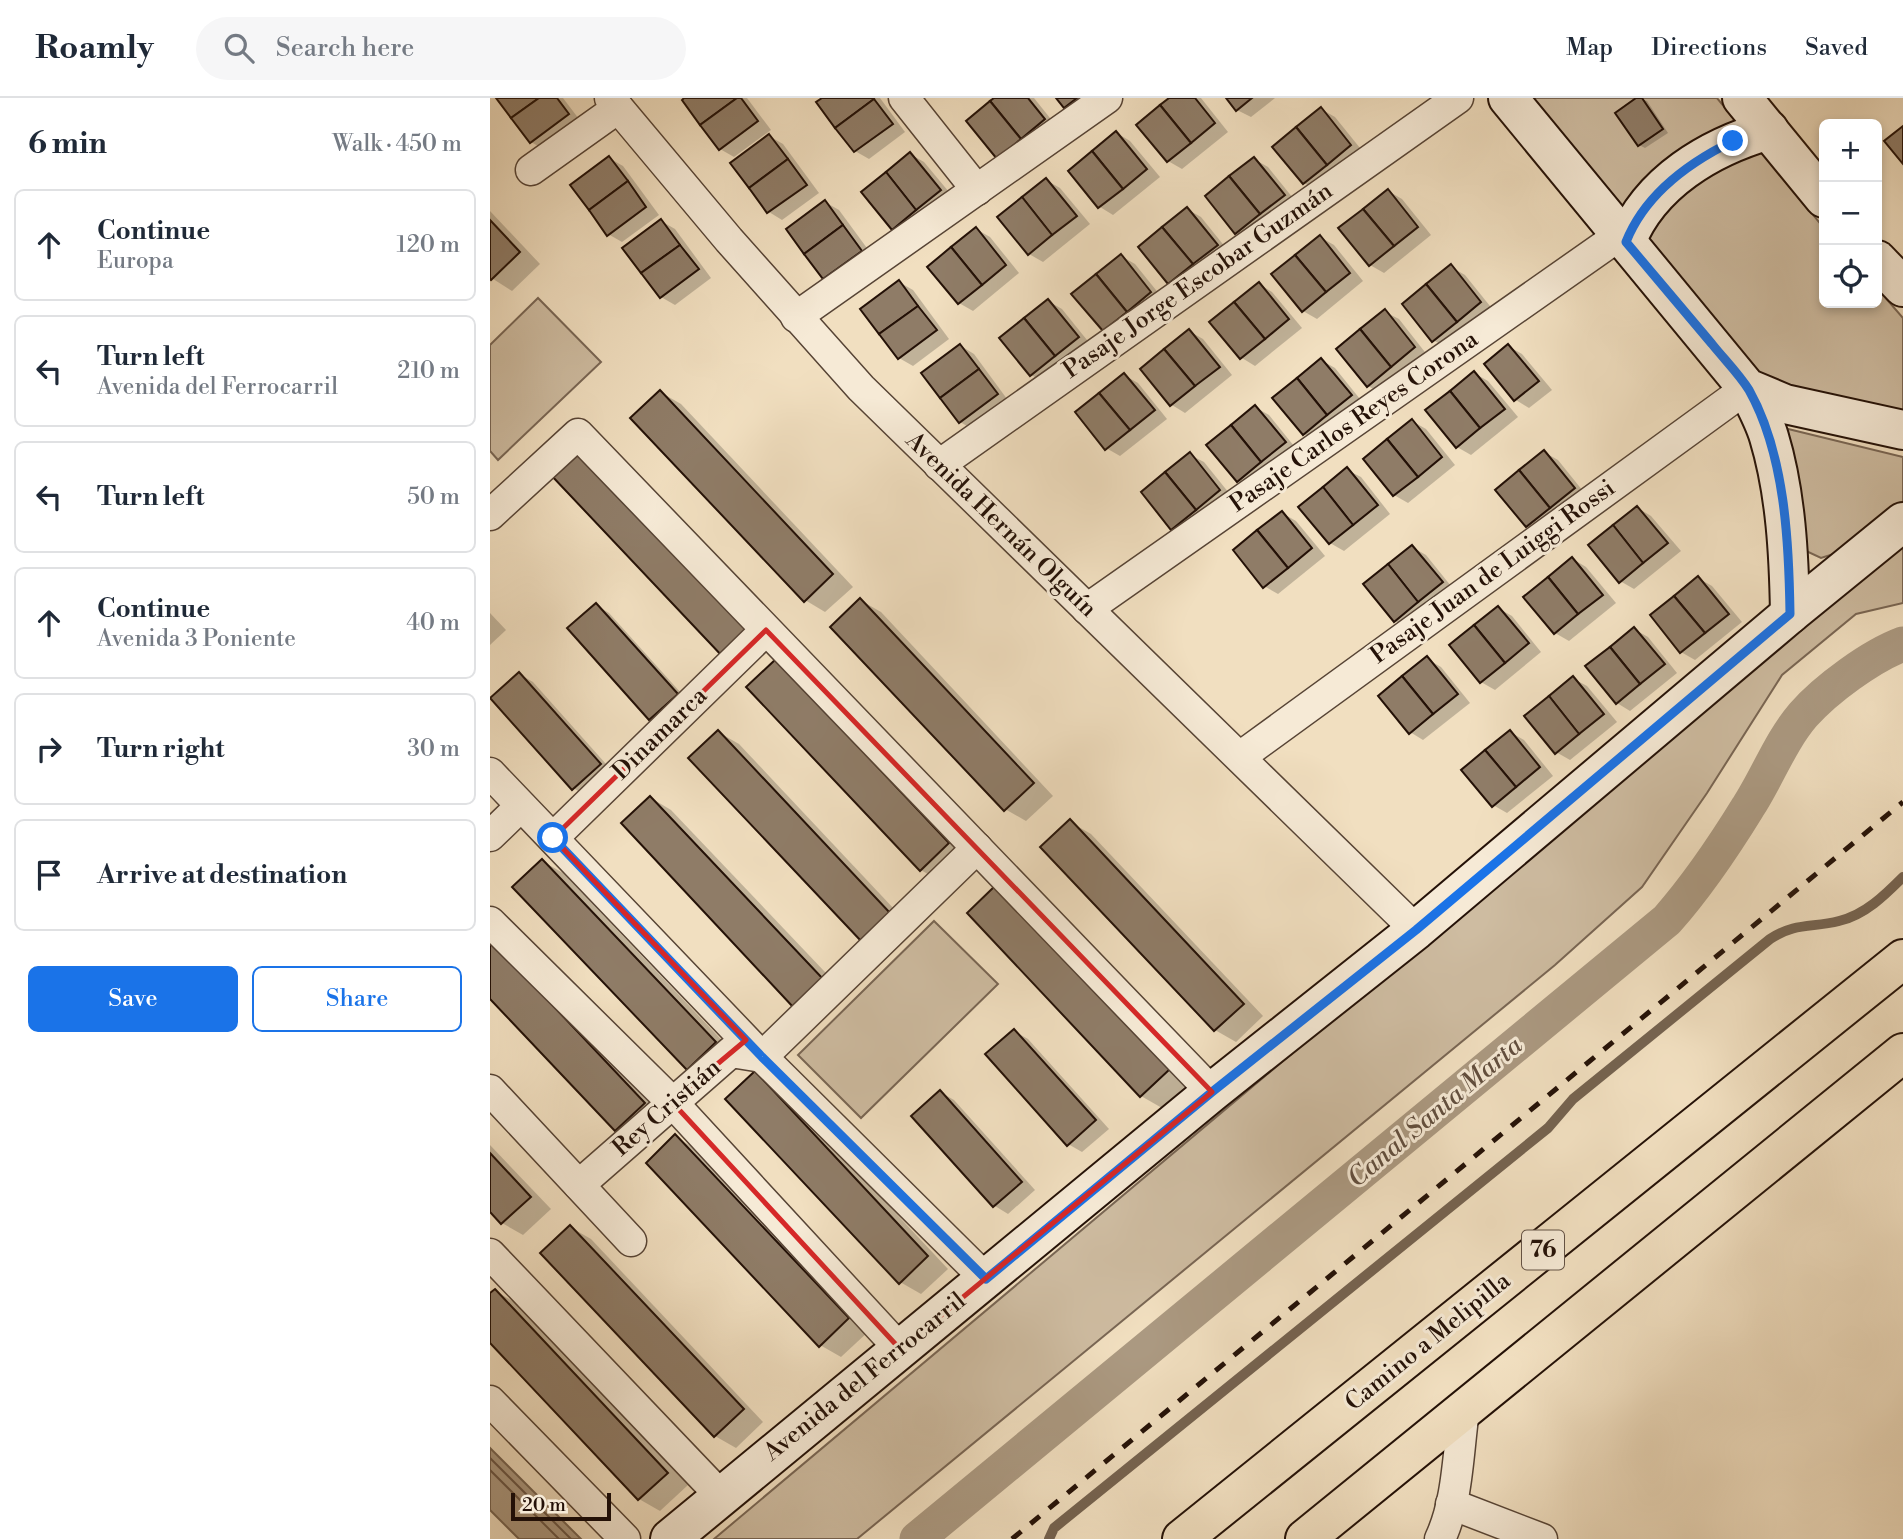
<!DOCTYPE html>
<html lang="en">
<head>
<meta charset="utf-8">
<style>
  body { margin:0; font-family:"Libre Bodoni",serif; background:#f6f6f7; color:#1f2937 }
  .controls { position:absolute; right:21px; top:21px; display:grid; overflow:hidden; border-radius:10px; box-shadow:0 4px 10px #0003 }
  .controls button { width:63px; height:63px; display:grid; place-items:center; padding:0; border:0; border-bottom:2px solid #e0e1e3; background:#fff; color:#1f2937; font:35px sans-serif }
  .scale { position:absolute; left:21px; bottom:18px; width:100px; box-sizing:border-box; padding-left:7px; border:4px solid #241107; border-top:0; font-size:19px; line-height:24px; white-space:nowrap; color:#241107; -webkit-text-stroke:5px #f6ead6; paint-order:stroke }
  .stop { position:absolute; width:21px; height:21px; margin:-16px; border:5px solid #1a73e8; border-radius:50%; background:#fff }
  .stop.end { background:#1a73e8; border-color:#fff; box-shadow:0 2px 7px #0008 }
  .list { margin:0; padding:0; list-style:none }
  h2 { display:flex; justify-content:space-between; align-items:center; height:91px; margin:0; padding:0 28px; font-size:30px }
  h2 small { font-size:23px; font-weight:400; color:#747a83 }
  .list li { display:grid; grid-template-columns:46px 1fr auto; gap:21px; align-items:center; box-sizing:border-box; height:112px; margin:0 14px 14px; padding:0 14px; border:2px solid #e0e1e3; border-radius:10px }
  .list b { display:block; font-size:26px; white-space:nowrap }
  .list p { margin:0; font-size:23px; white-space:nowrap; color:#747a83 }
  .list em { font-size:23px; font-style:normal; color:#747a83 }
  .actions { display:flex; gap:14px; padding:21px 28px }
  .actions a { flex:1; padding:16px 0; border:2px solid #1a73e8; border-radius:10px; text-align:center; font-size:24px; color:#1a73e8 }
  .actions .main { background:#1a73e8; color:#fff }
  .icon { flex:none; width:38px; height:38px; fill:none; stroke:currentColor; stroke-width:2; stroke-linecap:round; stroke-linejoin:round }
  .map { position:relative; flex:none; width:1413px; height:1441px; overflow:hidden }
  header { display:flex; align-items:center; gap:42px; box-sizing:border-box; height:98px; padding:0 35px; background:#fff; border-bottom:2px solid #e0e1e3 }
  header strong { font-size:33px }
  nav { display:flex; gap:38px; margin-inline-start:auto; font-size:24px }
  .search { width:490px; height:63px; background:#f6f6f7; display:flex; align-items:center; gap:18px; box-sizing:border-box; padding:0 24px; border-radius:38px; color:#747a83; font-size:26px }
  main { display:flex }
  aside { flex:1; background:#fff }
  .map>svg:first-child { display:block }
  .green { fill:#cebca1; stroke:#796654; stroke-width:2 }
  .water { fill:#ab9981; stroke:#756350; stroke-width:2 }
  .shadow { fill:#0003 }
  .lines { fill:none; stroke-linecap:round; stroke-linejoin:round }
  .shore { stroke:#685544; stroke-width:2 }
  .stream { stroke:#756350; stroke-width:10 }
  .canal { stroke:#ab9981; stroke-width:35 }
  .building { fill:#8f7c67; stroke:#241107; stroke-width:2 }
  .street-casing { stroke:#574435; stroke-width:33 }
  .secondary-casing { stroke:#241107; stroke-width:42 }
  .primary-casing { stroke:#241107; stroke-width:42 }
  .street { stroke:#f6ead6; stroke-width:30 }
  .secondary { stroke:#f6ead6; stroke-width:38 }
  .primary { stroke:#f1dfc0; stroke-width:38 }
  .rail { stroke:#241107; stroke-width:5; stroke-dasharray:12 12; stroke-linecap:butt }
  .route { stroke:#1a73e8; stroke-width:9 }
  .marked { fill:none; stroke:#d62828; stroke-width:5; stroke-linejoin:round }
  .labels { text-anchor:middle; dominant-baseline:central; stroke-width:6; stroke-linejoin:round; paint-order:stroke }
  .shield { fill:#f6ead6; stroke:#635245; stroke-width:2 }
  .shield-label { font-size:23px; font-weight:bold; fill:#241107 }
  .street-label { font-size:24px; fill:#241107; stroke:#f6ead6 }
  .water-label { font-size:26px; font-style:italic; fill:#614e3e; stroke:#f6ead6 }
</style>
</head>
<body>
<header>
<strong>Roamly</strong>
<div class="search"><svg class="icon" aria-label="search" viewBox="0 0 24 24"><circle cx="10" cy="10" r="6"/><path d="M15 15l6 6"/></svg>Search here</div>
<nav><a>Map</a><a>Directions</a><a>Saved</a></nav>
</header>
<main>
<aside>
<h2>6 min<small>Walk · 450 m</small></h2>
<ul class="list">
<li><svg class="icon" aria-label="ahead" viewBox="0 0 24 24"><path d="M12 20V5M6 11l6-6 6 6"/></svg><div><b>Continue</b><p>Europa</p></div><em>120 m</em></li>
<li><svg class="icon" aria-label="left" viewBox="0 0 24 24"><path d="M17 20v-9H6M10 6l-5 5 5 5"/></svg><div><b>Turn left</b><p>Avenida del Ferrocarril</p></div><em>210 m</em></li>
<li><svg class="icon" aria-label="left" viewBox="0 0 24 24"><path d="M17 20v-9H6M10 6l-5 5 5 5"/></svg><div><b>Turn left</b></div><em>50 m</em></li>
<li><svg class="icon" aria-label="ahead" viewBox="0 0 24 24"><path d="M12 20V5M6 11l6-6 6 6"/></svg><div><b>Continue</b><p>Avenida 3 Poniente</p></div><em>40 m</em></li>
<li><svg class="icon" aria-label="right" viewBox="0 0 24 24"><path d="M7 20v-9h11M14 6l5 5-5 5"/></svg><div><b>Turn right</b></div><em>30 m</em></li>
<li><svg class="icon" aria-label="arrive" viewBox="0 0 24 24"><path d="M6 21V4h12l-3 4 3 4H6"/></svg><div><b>Arrive at destination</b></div></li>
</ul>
<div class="actions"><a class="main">Save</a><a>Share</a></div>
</aside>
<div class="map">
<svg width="1413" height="1441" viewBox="0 0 1413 1441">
  <rect width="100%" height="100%" fill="#f1dfc0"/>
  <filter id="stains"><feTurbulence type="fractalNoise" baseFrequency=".00286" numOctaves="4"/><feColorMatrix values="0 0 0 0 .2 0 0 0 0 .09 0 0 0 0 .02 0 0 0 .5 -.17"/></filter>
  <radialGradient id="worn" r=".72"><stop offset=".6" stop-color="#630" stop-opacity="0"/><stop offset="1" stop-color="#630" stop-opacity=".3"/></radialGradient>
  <!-- green -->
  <g class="green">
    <path d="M1035 0H1227L1334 130V205H1387V190L1413 220V323L1347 306 1262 273Z"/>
    <path d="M48 200 111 264 8 362 0 353V247Z"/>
    <path d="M1290 329 1413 359V404L1350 454 1331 460 1314 452Z"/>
    <path d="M1413 442V505L1366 516 1292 577 1217 695 1152 789 1065 867 367 1441H224Z"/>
    <path d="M444 823 508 886 371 1020 308 957Z"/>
  </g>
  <!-- water -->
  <path class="water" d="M0 1350 91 1441H29L0 1412Z"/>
  <!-- shadow -->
  <g class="shadow">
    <path d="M9 0H73L92 25 55 52 41 44Z"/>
    <path d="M197 0H257L281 32 244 59 230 51Z"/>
    <path d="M334 0H390L415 34 379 61 365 53Z"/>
    <path d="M507 0H544L568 30 522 67Z"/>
    <path d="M568 0H610L589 17 576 9Z"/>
    <path d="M682 0H711L738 34 692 71 678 63Z"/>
    <path d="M738 0H785L761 19 747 12Z"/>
    <path d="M1149 0 1157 3 1178 35 1155 50 1149 47Z"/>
    <path d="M831 11 845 19 874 55 828 93 814 85Z"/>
    <path d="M627 35 640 43 670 79 623 117 610 109 580 73Z"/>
    <path d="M279 38 293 46 329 95 292 122 279 114 243 65Z"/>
    <path d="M420 56 434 64 464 100 417 138 403 130Z"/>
    <path d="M119 60 133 68 169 117 132 144 118 136Z"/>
    <path d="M764 61 778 69 807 105 760 143 746 135Z"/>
    <path d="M556 82 570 90 600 126 553 164 539 156Z"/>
    <path d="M898 93 912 101 941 137 894 175 880 167Z"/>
    <path d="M335 104 349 112 385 161 348 188 334 180 298 131Z"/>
    <path d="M697 111 711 119 740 155 693 192 680 185Z"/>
    <path d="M0 113 50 166 22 193 0 179Z"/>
    <path d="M171 123 185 131 221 180 185 207 171 199Z"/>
    <path d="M486 131 500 139 529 175 483 213 469 205Z"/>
    <path d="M830 139 844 147 873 183 827 221 813 213Z"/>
    <path d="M631 158 645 166 674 202 627 240 614 232Z"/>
    <path d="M961 169 975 177 1004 213 957 250 943 242Z"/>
    <path d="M409 184 423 192 459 241 423 268 409 260Z"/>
    <path d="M769 186 782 194 812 230 765 268 752 260 722 224Z"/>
    <path d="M558 203 572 211 601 247 555 284 541 277Z"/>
    <path d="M895 214 909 221 938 258 892 296 878 288Z"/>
    <path d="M699 233 713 241 742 277 695 315 682 307 652 271Z"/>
    <path d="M471 248 484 256 520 305 484 332 470 324Z"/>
    <path d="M1018 248 1032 256 1062 292 1039 310 1026 302 996 266Z"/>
    <path d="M831 262 845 270 874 306 828 344 814 336Z"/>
    <path d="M984 275 998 283 1028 319 981 357 967 349Z"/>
    <path d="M634 277 648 285 677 321 630 358 616 350Z"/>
    <path d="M170 294 191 306 363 489 335 514 315 502Z"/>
    <path d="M765 309 779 317 808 353 762 391 748 383Z"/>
    <path d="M922 323 936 331 965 367 918 405 904 397Z"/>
    <path d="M1054 354 1068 362 1097 398 1051 436 1037 428Z"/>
    <path d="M700 357 714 364 743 400 696 438 682 430Z"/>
    <path d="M857 372 871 379 900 416 854 453 840 445 811 410Z"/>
    <path d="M1148 410 1161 418 1191 453 1144 491 1130 483Z"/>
    <path d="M792 415 806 423 835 458 788 496 774 488Z"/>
    <path d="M922 449 936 457 965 493 919 531 905 523Z"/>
    <path d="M1083 461 1096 469 1126 505 1079 543 1065 535Z"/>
    <path d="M1208 480 1222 488 1252 524 1205 562 1191 554Z"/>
    <path d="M370 502 391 514 563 698 536 723 515 711Z"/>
    <path d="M106 507 119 515 200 605 174 628 160 620Z"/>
    <path d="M1008 510 1022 518 1051 554 1005 592 991 584Z"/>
    <path d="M0 515 16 532 0 547Z"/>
    <path d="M1144 531 1158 539 1187 575 1140 613 1127 605Z"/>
    <path d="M937 561 951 569 980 605 933 642 920 634Z"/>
    <path d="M286 563 479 758 451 784 431 772Z"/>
    <path d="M29 576 43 584 124 675 97 698 83 690Z"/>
    <path d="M1084 581 1097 588 1127 624 1080 662 1066 654Z"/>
    <path d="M228 634 249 646 421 829 393 855Z"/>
    <path d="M1020 634 1034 642 1063 678 1017 715 1003 707Z"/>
    <path d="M161 700 181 712 354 894 326 921Z"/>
    <path d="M580 724 601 736 773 918 746 944 725 932Z"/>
    <path d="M52 763 73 775 246 957 218 983 198 971Z"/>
    <path d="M479 815 700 984 672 1010 651 998Z"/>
    <path d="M0 834 174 1018 146 1044 126 1032 0 899Z"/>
    <path d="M524 933 538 941 619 1031 592 1054 578 1046Z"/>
    <path d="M265 975 286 987 458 1171 431 1196 410 1184Z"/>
    <path d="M450 994 464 1002 545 1092 518 1116 505 1108Z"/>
    <path d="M186 1039 206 1051 379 1233 351 1259 330 1247Z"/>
    <path d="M0 1047 61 1111 33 1137 12 1125 0 1112Z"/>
    <path d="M80 1129 101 1141 273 1324 246 1350 225 1338Z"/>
    <path d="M5 1193 26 1205 198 1387 170 1413 149 1401 0 1243V1197Z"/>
  </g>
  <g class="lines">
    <!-- shore -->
    <g class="shore">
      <path d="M0 1360 81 1441"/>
      <path d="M0 1372 69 1441"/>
    </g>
    <!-- stream -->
    <path class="stream" d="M559 1441 564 1430 1058 1030 1083 1001 1280 841C1306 824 1322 830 1349 823 1375 817 1395 797 1413 779"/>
    <!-- canal -->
    <path class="canal" d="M427 1441 1177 822C1207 788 1234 748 1258 709 1277 680 1290 644 1313 617 1336 591 1381 558 1413 546"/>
  </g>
  <!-- building -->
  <g class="building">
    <path d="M6 0H49L21 20Z"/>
    <path d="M49 0H67L79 16 40 45 21 20Z"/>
    <path d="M194 0H247L210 27 192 2Z"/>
    <path d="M247 0H251L268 23 229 52 210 27Z"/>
    <path d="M332 0H383L384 1 345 30 326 4Z"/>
    <path d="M504 0H538L555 21 531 41 500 3Z"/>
    <path d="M566 0H587L574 10Z"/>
    <path d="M679 0H705L725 25 701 45 670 7Z"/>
    <path d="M736 0H762L746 13Z"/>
    <path d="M1146 0H1152L1173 31 1148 48 1125 15Z"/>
    <path d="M384 1 403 26 364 54 345 30Z"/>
    <path d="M500 3 531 41 507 61 476 23Z"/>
    <path d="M670 7 701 45 677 64 646 27Z"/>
    <path d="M831 9 861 47 837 67 806 29Z"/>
    <path d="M1413 28V66L1394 43Z"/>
    <path d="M806 29 837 67 813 86 782 49Z"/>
    <path d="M626 33 657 71 633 91 602 53Z"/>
    <path d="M279 36 298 61 259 90 240 65Z"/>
    <path d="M602 53 633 91 608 110 578 73Z"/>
    <path d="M420 54 451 92 426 112 396 74Z"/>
    <path d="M119 58 138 83 99 112 80 87Z"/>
    <path d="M764 59 795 97 770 116 739 78Z"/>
    <path d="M298 61 317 87 277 115 259 90Z"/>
    <path d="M396 74 426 112 402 132 371 94Z"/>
    <path d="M739 78 770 116 745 136 715 98Z"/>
    <path d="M556 80 587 118 562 137 532 99Z"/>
    <path d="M138 83 156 109 117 138 99 112Z"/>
    <path d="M898 91 928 129 904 148 873 111Z"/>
    <path d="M532 99 562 137 538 157 507 119Z"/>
    <path d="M335 102 353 127 314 156 296 131Z"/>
    <path d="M697 109 728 147 703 166 672 129Z"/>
    <path d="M873 111 904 148 879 168 848 130Z"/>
    <path d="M171 121 190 147 151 175 132 150Z"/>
    <path d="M0 122 30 154 1 182 0 181Z"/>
    <path d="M353 127 372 153 333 181 314 156Z"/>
    <path d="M486 129 516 167 492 187 461 149Z"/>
    <path d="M672 129 703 166 678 186 648 149Z"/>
    <path d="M830 137 860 175 836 194 805 157Z"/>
    <path d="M190 147 209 171 170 200 151 175Z"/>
    <path d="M461 149 492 187 468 206 437 169Z"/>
    <path d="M631 156 661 194 637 214 606 176Z"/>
    <path d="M805 157 836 194 812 214 781 176Z"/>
    <path d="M961 166 991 204 967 224 936 186Z"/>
    <path d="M606 176 637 214 613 233 581 196Z"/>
    <path d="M409 182 428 208 389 236 370 211Z"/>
    <path d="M769 184 799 221 775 241 744 204Z"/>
    <path d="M936 186 967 224 942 244 912 206Z"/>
    <path d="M558 201 589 239 565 258 534 220Z"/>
    <path d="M744 204 775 241 750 261 719 224Z"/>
    <path d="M428 208 447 232 408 261 389 236Z"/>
    <path d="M895 211 925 249 901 269 870 231Z"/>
    <path d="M534 220 565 258 540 278 509 240Z"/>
    <path d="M699 231 730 269 705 288 674 251Z"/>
    <path d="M870 231 901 269 877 289 846 251Z"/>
    <path d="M470 246 489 271 450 300 431 275Z"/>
    <path d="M1018 246 1049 283 1024 303 994 266Z"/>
    <path d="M674 251 705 288 680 308 650 271Z"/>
    <path d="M831 260 862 297 837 317 807 280Z"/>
    <path d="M489 271 508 296 469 325 450 300Z"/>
    <path d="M984 273 1015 311 990 330 960 293Z"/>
    <path d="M634 275 665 312 640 332 609 295Z"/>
    <path d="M807 280 837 317 813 337 782 300Z"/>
    <path d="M170 292 343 476 314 504 140 320Z"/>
    <path d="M960 293 990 330 966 350 935 312Z"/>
    <path d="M609 295 640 332 615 352 585 314Z"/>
    <path d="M765 307 796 344 771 364 741 327Z"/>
    <path d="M922 321 952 359 928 379 897 341Z"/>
    <path d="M741 327 771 364 747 384 716 347Z"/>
    <path d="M897 341 928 379 903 398 873 361Z"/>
    <path d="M91 348 264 532 234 560 60 376Z"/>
    <path d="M1054 352 1085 390 1060 410 1029 372Z"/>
    <path d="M700 354 730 392 706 412 675 374Z"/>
    <path d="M857 369 888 407 863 427 833 389Z"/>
    <path d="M1029 372 1060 410 1036 429 1005 392Z"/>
    <path d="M675 374 706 412 681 432 651 394Z"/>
    <path d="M833 389 863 427 839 446 808 409Z"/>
    <path d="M1147 408 1178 445 1153 465 1123 427Z"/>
    <path d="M792 413 822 450 798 470 767 432Z"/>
    <path d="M1123 427 1153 465 1129 485 1098 447Z"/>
    <path d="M767 432 798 470 773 490 743 452Z"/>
    <path d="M922 447 953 484 928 504 898 466Z"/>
    <path d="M1082 459 1113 497 1088 516 1058 479Z"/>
    <path d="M898 466 928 504 904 524 873 486Z"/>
    <path d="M1208 478 1239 516 1215 535 1184 498Z"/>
    <path d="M1058 479 1088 516 1064 536 1033 499Z"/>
    <path d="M1184 498 1215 535 1190 555 1160 517Z"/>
    <path d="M370 500 544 685 514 713 340 529Z"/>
    <path d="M106 505 188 596 159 622 77 530Z"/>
    <path d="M1008 508 1039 545 1015 565 984 527Z"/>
    <path d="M984 527 1015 565 990 585 959 547Z"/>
    <path d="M1144 529 1175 566 1150 586 1120 549Z"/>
    <path d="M1120 549 1150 586 1126 606 1095 568Z"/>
    <path d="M937 558 968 596 943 616 912 578Z"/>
    <path d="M286 561 459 745 430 773 256 589Z"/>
    <path d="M29 574 111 666 82 692 0 600Z"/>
    <path d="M912 578 943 616 919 636 888 598Z"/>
    <path d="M1083 578 1114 616 1089 636 1059 598Z"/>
    <path d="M1059 598 1089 636 1065 656 1034 618Z"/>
    <path d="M228 632 401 816 372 844 198 660Z"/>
    <path d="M1020 632 1050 669 1026 689 995 652Z"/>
    <path d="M995 652 1026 689 1002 709 971 672Z"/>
    <path d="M160 698 334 882 304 910 131 725Z"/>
    <path d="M580 721 754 906 724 933 550 749Z"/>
    <path d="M52 761 226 944 197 972 22 789Z"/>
    <path d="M506 787 680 971 650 999 477 815Z"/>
    <path d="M0 841 155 1005 125 1033 0 901Z"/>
    <path d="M524 931 606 1022 577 1048 495 956Z"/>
    <path d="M265 973 438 1158 409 1186 235 1001Z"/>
    <path d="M450 992 532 1084 503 1109 421 1018Z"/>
    <path d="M185 1036 359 1220 329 1249 156 1065Z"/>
    <path d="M0 1055 41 1099 11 1126 0 1114Z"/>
    <path d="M80 1127 254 1311 224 1339 50 1155Z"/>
    <path d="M5 1191 178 1375 148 1402 0 1245V1195Z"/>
  </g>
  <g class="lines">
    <defs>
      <g id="street">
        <path d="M120 0 239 142 371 290 926 832"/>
        <path d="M414 0 487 92"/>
        <path d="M41 72 128 10"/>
        <path d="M306 219 617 0"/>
        <path d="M449 367 968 0"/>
        <path d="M0 417 88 336 722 994"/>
        <path d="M597 511 1130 137"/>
        <path d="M750 659 1257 290"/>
        <path d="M0 675 272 959 496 1181"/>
        <path d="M0 738 31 708"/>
        <path d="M63 740 276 532"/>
        <path d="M0 824 182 1004 410 1251"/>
        <path d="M0 992 141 1143"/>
        <path d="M89 1087 241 954 272 959 487 750"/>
        <path d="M0 1156 231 1398"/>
        <path d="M0 1303 135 1441"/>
        <path d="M961 1406 1052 1441"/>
        <path d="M950 1441C968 1403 968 1354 974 1312"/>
      </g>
      <g id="secondary">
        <path d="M1018 0 1257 290 1295 306 1413 332"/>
        <path d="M1252 0 1334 100"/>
        <path d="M1136 144C1160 84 1220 49 1279 32"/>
        <path d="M1387 162 1413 189"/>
        <path d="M1257 290C1265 306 1274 322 1279 339 1296 395 1299 458 1300 516"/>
        <path d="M180 1441 722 994 926 832 1300 516 1413 424"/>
      </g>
      <g id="primary">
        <path d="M692 1441 1413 861"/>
        <path d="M815 1441 1413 955"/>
      </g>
    </defs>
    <!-- street casing -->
    <use href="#street" class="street-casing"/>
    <!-- secondary casing -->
    <use href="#secondary" class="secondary-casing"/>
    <!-- primary casing -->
    <use href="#primary" class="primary-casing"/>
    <!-- street -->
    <use href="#street" class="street"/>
    <!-- secondary -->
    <use href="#secondary" class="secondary"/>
    <!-- primary -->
    <use href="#primary" class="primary"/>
    <!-- rail -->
    <path class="rail" d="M522 1441 1413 704"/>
  </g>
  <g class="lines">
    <!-- route -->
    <path class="route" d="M63 740 272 959 496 1181 722 994 926 832 1300 516C1299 444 1295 356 1259 292 1249 276 1234 261 1222 246 1193 212 1165 178 1136 144 1155 96 1198 65 1243 43"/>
  </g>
  <!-- marked area -->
  <path class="marked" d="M276 532 722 994 410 1251 182 1004 256 942 63 740Z"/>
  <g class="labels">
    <!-- shield labels -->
    <rect class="shield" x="1032" y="1132.5" width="42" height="39" rx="5"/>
    <g class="shield-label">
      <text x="1053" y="1152">76</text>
    </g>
    <!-- street labels -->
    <g class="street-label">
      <text transform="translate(708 183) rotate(-35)">Pasaje Jorge Escobar Guzmán</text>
      <text transform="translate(864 324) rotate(-35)">Pasaje Carlos Reyes Corona</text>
      <text transform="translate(511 427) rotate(44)">Avenida Hernán Olguín</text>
      <text transform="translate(1003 474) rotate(-36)">Pasaje Juan de Luiggi Rossi</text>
      <text transform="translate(170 636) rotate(-44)">Dinamarca</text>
      <text transform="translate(177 1010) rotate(-41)">Rey Cristián</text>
      <text transform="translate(938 1244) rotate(-39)">Camino a Melipilla</text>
      <text transform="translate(375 1279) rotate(-39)">Avenida del Ferrocarril</text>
    </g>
    <!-- water labels -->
    <g class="water-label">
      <text transform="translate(945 1014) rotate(-40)">Canal Santa Marta</text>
    </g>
  </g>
  <rect width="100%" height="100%" filter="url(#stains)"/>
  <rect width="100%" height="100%" fill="url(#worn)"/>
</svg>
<div class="controls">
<button>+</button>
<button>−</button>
<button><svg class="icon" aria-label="locate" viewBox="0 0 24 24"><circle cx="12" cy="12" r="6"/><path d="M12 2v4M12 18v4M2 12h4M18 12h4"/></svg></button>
</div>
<div class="scale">20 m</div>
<div class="stop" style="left:63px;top:740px"></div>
<div class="stop end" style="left:1243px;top:43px"></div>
</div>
</main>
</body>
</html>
